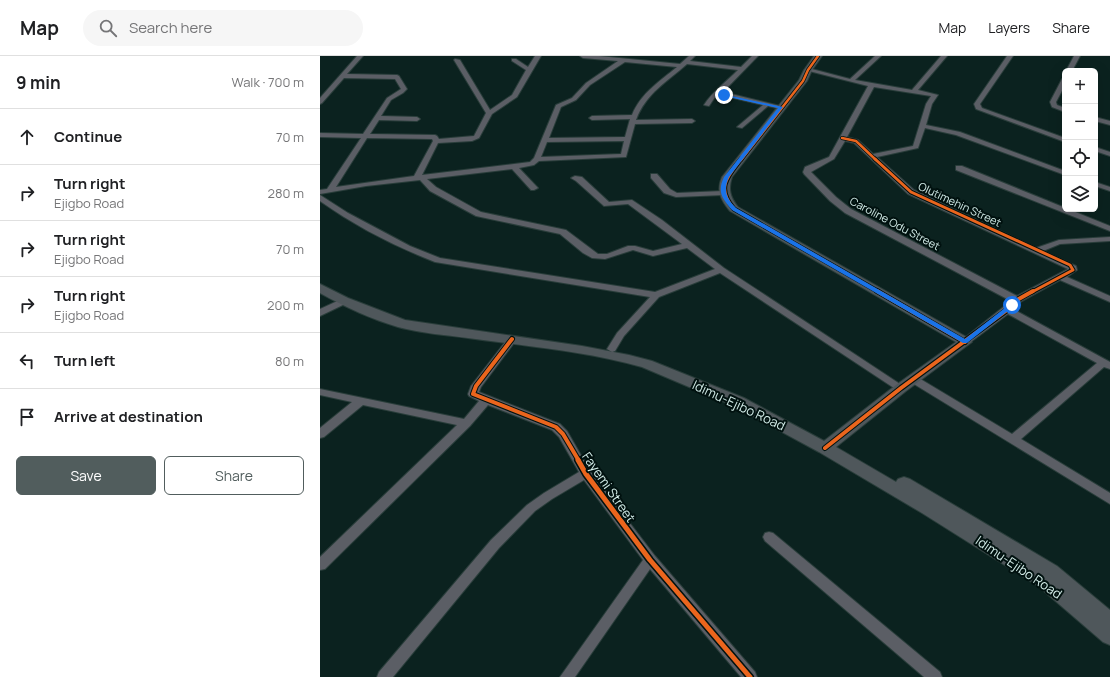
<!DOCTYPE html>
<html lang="en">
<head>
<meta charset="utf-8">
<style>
  body { margin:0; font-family:Manrope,sans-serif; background:#f6f6f6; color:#202124 }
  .controls { position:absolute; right:12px; top:12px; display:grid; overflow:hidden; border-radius:6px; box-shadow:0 4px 16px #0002 }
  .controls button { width:36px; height:36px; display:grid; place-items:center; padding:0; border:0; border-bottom:1px solid #e0e0e0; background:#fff; color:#202124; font:20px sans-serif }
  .stop { position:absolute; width:12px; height:12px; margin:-9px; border:3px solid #1a73e8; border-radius:50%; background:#fff }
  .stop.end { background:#1a73e8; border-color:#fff; box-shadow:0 1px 4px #0008 }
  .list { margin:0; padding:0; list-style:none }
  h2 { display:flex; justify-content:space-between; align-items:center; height:52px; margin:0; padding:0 16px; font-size:17px }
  h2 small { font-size:13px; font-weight:400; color:#757577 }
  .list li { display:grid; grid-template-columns:26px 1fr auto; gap:12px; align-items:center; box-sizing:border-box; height:56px; padding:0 16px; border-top:1px solid #e0e0e0 }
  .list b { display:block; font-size:15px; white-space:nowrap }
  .list p { margin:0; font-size:13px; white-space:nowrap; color:#757577 }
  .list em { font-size:13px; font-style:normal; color:#757577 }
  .actions { display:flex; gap:8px; padding:12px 16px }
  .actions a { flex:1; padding:9px 0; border:1px solid #515d5d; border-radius:6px; text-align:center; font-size:14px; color:#515d5d }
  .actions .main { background:#515d5d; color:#fff }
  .icon { flex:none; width:22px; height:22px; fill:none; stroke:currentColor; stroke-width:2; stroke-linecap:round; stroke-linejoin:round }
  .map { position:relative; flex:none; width:790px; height:621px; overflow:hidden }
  header { display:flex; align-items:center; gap:24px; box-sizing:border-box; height:56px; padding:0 20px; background:#fff; border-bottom:1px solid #e0e0e0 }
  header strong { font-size:19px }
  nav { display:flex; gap:22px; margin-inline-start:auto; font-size:14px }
  .search { width:280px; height:36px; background:#f6f6f6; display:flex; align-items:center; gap:10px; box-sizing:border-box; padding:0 14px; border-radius:22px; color:#757577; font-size:15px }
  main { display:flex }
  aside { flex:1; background:#fff }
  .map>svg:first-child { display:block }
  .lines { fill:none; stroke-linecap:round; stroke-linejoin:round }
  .street-casing { stroke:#293d3a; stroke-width:2 }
  .secondary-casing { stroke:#293d3a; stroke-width:2 }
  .street { fill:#5b5e65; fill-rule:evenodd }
  .secondary { fill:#4f575b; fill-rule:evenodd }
  .cycleway-far3-casing { stroke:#00110f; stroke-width:4 }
  .cycleway-far2-casing { stroke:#00110f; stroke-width:5 }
  .cycleway-far1-casing { stroke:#00110f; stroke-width:6 }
  .cycleway-casing { stroke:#00110f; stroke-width:8 }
  .cycleway-far3 { stroke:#eb651d; stroke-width:2.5 }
  .cycleway-far2 { stroke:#eb651d; stroke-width:3 }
  .cycleway-far1 { stroke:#eb651d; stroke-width:4 }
  .cycleway { stroke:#eb651d; stroke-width:5 }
  .route { fill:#1a73e8 }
  .labels { text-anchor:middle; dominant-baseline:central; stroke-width:4; stroke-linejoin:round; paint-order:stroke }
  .far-street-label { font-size:11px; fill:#d3ede9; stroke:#00110f }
  .street-label { font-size:13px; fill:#d3ede9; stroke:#00110f }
</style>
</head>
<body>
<header>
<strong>Map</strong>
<div class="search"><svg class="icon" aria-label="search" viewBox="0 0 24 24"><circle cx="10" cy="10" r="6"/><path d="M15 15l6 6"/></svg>Search here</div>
<nav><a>Map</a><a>Layers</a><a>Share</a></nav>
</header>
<main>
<aside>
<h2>9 min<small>Walk · 700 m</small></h2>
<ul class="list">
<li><svg class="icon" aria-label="ahead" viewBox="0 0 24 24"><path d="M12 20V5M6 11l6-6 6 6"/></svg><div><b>Continue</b></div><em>70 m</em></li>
<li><svg class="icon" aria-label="right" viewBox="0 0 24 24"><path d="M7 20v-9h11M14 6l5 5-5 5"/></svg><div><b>Turn right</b><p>Ejigbo Road</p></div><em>280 m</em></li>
<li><svg class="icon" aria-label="right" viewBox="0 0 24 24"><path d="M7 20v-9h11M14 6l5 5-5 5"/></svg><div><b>Turn right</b><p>Ejigbo Road</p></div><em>70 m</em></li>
<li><svg class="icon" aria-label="right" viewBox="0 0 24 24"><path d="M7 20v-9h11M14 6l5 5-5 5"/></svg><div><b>Turn right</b><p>Ejigbo Road</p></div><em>200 m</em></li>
<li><svg class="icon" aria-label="left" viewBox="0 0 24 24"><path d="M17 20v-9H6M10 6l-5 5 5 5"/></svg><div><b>Turn left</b></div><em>80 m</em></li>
<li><svg class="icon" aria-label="arrive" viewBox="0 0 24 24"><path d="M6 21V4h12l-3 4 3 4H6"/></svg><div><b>Arrive at destination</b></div></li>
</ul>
<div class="actions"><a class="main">Save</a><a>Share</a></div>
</aside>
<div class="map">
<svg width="790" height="621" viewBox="0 0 790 621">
  <rect width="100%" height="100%" fill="#0b221f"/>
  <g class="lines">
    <defs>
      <g id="street">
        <path d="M37 0H43L27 18 77 19 79 20 87 33 83 37 71 44 61 60 97 61 100 63 97 65 59 64 50 78 115 79 117 80 119 83 154 80 166 57 134 4 135 3 140 4 170 54 192 39 206 14 192 5V3H196L208 11 215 0H221L197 41 172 58 159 82 152 85 118 87 102 119 210 106 214 102 236 49 252 42 266 27 298 5 263 2 260 0H279L360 8 369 0H375L370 5 421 11 432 0H438L403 36 464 51 461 53 448 50 422 72 417 71 443 49 401 39 395 41 389 50 384 49C392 36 406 26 418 14L367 8C347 26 326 37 316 64L372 63 375 65 372 67 315 68 306 101 219 105 214 109 199 112 218 132 214 134H211L192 113 107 123 116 131 161 156 246 174 278 198H287L308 190H315L333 195 362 188 308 148 284 150 256 125 251 122 255 120 262 121 289 146 312 144 342 164 404 212 586 332 581 335 577 334 400 217 339 241 304 280 295 295 292 296 287 293 297 277 330 241 115 206C74 190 35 170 0 145V139L28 157 90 190 120 202 335 236 395 213 367 192 333 200 313 194 285 203 272 202 263 197 240 178 156 160 110 135 100 124 46 130 0 138V134L7 133 41 82 0 81V77L43 78 67 42 81 33 75 23 24 22 2 47 0 48V42ZM305 6 357 11C339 26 321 37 312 59L272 60 269 62 272 64 310 63 305 81 229 82 241 51 256 44 270 29ZM47 82 112 83 113 85 94 120 16 131ZM304 85 301 98 221 101 227 86Z"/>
        <path d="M555 0H561L535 24 592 34 621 0H627L598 34 618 39 612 48 606 69 640 76 745 115V119L636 79 605 72 598 92 557 101 594 134 716 192 739 184 790 181V185L740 188 723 195 756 210 757 214 747 221 790 240V246L740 224 700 246 693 253 790 306V313L784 311 701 383 790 437V448L589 325 588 323 593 320 597 321 692 378 777 307 688 258 648 288H642L640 286 642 284 691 245 525 157 510 145 484 118 483 116 485 111 509 101 548 30 485 14 488 12 530 23ZM554 31 611 40 606 48 593 90 553 98 538 84 527 81ZM525 85 534 87 588 138 748 213 697 240 531 153 516 141 491 116 514 103Z"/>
        <path d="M687 0H693L660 48 662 52 745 82V86L656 53 654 48Z"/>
        <path d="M754 0H760L752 15H746Z"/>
        <path d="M745 21V29L736 46 737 49 745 52V56L732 51 730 46 742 23Z"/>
        <path d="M775 61 790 65V69L775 65Z"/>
        <path d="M775 91 790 96V100L775 95Z"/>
        <path d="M636 110H642L790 170V175L636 114Z"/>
        <path d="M331 118H337L350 133 357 137 403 135 407 137 403 139 356 141 344 137 331 122Z"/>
        <path d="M775 126 790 131V135L775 130Z"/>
        <path d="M24 242 27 243 29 245 27 247 0 260V253Z"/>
        <path d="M192 280 197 283 161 331 159 336 240 368 247 375 270 415 335 500 435 616 437 621H421L330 513 255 621H240L323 504 264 424 232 443 215 455 179 492 73 621H57L59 616 171 484 207 449 224 437 259 416 239 381 232 374 168 349 150 370 5 513 0 514V501L137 369 43 349 4 381 0 382V372L32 346 0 339V333L144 363 159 345 149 340 148 338 151 330 189 281Z"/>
        <path d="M449 476 453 477 620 616 622 621H604L445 485 443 481 445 477Z"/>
      </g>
      <path id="secondary" d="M494 0H502L492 14 487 25 412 121C408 133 410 141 418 151L650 283 652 286 586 335 516 391 576 426 578 423 584 421 590 423 737 510 790 554V589L783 586 718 530 602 457 499 396 414 350 322 311C266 295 206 290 148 282 125 279 100 277 78 271 51 263 25 251 0 237V228L28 242 85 264 262 290 309 299 332 305 424 342 504 385 576 329 636 286 410 155C401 144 396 135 402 121L479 24 484 14Z"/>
    </defs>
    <!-- street casing -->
    <use href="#street" class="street-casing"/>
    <!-- secondary casing -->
    <use href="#secondary" class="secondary-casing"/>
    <!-- street -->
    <use href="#street" class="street"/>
    <!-- secondary -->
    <use href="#secondary" class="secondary"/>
    <defs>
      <g id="cycleway-far3">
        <path d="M522 82 536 85 556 104"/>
        <path d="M421 104 483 25 488 14 498 0"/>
      </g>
      <g id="cycleway-far2">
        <path d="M421 103C407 121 396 132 414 153L559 236"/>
        <path d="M555 103 591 136 750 209 753 214 712 236"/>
      </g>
      <g id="cycleway-far1">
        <path d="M557 235 645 286"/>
        <path d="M192 283 156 330 153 338 236 371 243 378 259 405"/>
        <path d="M505 392 581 332 687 254 697 244 713 235"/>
      </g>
      <path id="cycleway" d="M258 404 266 418 330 504 430 621"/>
    </defs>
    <!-- cycleway-far3 casing -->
    <use href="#cycleway-far3" class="cycleway-far3-casing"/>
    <!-- cycleway-far2 casing -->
    <use href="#cycleway-far2" class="cycleway-far2-casing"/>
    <!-- cycleway-far1 casing -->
    <use href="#cycleway-far1" class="cycleway-far1-casing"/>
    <!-- cycleway casing -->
    <use href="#cycleway" class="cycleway-casing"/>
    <!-- cycleway-far3 -->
    <use href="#cycleway-far3" class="cycleway-far3"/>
    <!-- cycleway-far2 -->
    <use href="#cycleway-far2" class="cycleway-far2"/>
    <!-- cycleway-far1 -->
    <use href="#cycleway-far1" class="cycleway-far1"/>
    <!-- cycleway -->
    <use href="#cycleway" class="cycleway"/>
  </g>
  <!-- route -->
  <path class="route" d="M402 38 463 51 409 121C403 134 406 142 416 152L645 283 690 248H694V250L647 287H643L412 154C402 142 397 136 404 121L458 52 404 40Z"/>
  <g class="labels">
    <!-- far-street labels -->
    <g class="far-street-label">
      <text transform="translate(640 148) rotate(25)">Olutimehin Street</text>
      <text transform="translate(575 167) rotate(28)">Caroline Odu Street</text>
    </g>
    <!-- street labels -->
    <g class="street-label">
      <text transform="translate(419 349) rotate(25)">Idimu-Ejibo Road</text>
      <text transform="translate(289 431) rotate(55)">Fayemi Street</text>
      <text transform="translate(699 511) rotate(34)">Idimu-Ejibo Road</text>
    </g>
  </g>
</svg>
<div class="controls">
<button>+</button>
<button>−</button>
<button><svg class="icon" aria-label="locate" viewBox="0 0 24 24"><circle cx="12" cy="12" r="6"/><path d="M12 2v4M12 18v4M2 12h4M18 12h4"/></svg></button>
<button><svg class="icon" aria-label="layers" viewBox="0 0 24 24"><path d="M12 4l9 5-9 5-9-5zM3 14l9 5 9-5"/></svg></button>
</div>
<div class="stop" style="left:692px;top:249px"></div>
<div class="stop end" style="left:404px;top:39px"></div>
</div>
</main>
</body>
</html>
